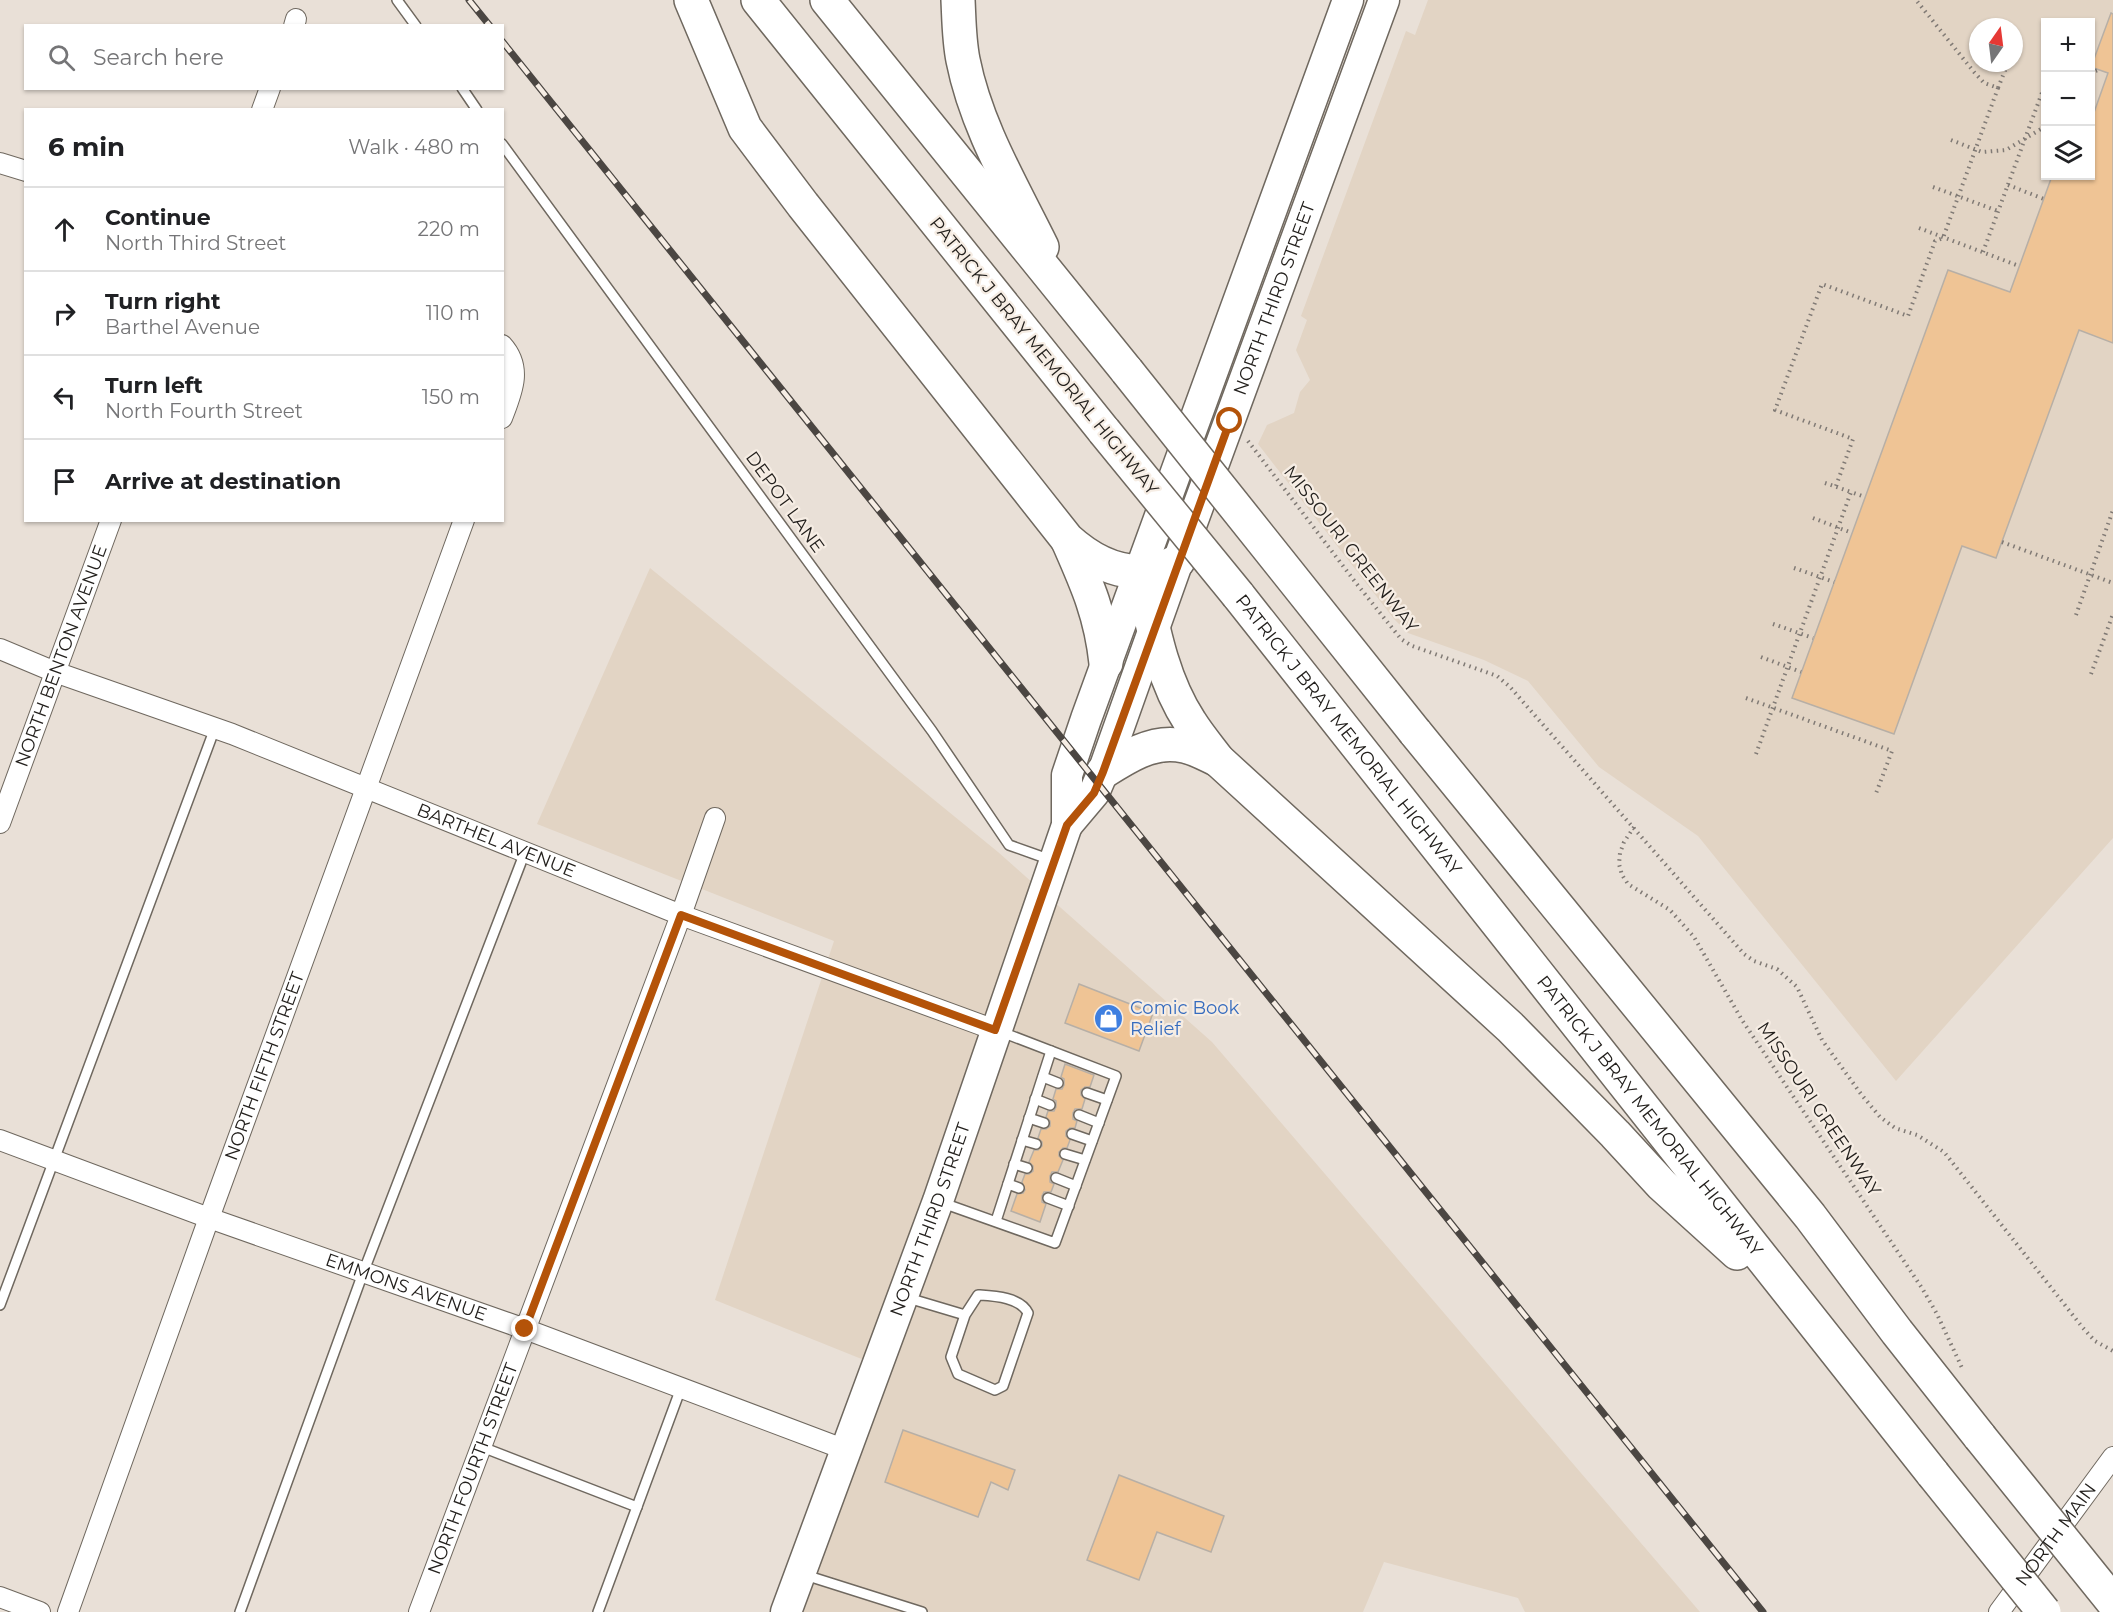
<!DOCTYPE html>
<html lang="en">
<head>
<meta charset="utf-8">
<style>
  body { margin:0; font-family:Montserrat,sans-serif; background:#f2f2f2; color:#202124 }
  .controls { position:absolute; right:18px; top:18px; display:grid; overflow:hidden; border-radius:0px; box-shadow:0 2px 4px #0004 }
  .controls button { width:54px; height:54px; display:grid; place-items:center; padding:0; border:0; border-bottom:2px solid #e0e0e0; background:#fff; color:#202124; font:30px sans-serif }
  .compass { position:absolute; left:1969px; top:18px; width:54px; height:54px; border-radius:50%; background:#fff; box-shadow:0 2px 4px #0004; rotate:14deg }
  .stop { position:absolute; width:18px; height:18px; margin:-14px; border:4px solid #b45309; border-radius:50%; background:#fff }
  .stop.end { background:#b45309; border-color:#fff; box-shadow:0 2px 6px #0008 }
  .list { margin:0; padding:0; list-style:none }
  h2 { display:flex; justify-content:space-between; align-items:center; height:78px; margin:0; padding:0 24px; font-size:26px }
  h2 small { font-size:20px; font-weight:400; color:#757577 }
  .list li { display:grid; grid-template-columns:39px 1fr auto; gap:18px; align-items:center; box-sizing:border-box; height:84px; padding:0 24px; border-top:2px solid #e0e0e0 }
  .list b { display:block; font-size:22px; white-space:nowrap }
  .list p { margin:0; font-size:20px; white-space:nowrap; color:#757577 }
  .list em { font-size:20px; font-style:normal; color:#757577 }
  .icon { flex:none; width:33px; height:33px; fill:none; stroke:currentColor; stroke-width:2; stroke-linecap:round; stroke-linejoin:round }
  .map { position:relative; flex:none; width:2113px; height:1612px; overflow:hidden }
  .search { position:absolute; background:#fff; box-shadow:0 2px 4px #0004; left:24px; top:24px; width:480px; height:66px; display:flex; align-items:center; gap:15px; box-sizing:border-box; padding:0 21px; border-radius:0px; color:#757577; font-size:22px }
  .panel { position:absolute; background:#fff; box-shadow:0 2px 4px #0004; left:24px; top:108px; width:480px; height:414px; border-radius:0px }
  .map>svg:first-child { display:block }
  .built { fill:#e2d4c4; fill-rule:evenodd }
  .building { fill:#efc495; stroke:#b7afa6; stroke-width:1.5 }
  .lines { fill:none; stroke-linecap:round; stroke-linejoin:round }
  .lane-casing { stroke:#6f685f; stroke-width:12 }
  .street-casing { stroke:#6f685f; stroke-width:22 }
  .primary-casing { stroke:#6f685f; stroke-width:33 }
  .highway-casing { stroke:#6f685f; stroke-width:36 }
  .path { stroke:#807a75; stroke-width:4; stroke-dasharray:1.5 4.5; stroke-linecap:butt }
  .lane { stroke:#fff; stroke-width:9 }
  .street { stroke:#fff; stroke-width:20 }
  .primary { stroke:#fff; stroke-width:30 }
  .highway { stroke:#fff; stroke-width:33 }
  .rail-casing { stroke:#4b4642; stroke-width:7 }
  .rail { stroke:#f6ede4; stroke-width:4.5; stroke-dasharray:14; stroke-linecap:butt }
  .highway-bridge-casing { stroke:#6f685f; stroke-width:36; stroke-linecap:butt }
  .highway-bridge { stroke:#fff; stroke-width:33 }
  .route { stroke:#b45309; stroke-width:8 }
  .labels { text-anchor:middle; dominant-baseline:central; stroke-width:4.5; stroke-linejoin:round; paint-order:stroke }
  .street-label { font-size:18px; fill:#23201d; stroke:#f6ede4 }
  .shop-label { font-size:18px; fill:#366cbe; stroke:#f6ede4; text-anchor:start }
</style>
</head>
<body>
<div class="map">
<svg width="2113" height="1612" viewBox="0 0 2113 1612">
  <rect width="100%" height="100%" fill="#e9e0d7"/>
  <!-- built -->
  <g class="built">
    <path d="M1428 0H2113V838L1896 1081 1698 836 1599 767 1528 681 1484 660 1408 633 1394 619 1258 444 1267 425 1294 413 1300 392 1310 380 1296 350 1307 320 1301 316 1406 31 1415 35ZM2046 22H2090V176H2046ZM1978 27H2014V63H1978Z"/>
    <path d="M650 568 998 852 1212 1042 1700 1612H1525L1518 1598 1384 1562 1363 1612H800L889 1370 715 1300 834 941 537 824Z"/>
  </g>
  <!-- building -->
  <g class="building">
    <path d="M2111 13 2113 14V343L2079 330 1996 558 1962 546 1894 734 1792 698 1948 270 2010 292 2052 176H2091V121L2108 73 2091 67Z"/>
    <path d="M1079 984 1153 1013 1139 1051 1065 1023Z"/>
    <path d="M1065 1064 1094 1075 1090 1087H1085L1081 1090V1095L1085 1099 1082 1109H1075L1073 1113V1119L1077 1121 1075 1128H1070L1066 1131V1136L1070 1140 1067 1148H1063L1059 1152V1156L1063 1160 1058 1172H1052L1050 1176V1182L1054 1184 1051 1192H1044L1042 1196V1202L1046 1204 1040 1222 1011 1211 1017 1194 1023 1193 1025 1190 1022 1182 1025 1174H1029L1033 1171V1166L1029 1162 1034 1150H1038L1042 1146V1142L1038 1138 1041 1129H1046L1050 1126V1121L1046 1117 1048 1111H1054L1056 1107V1101L1053 1099 1056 1089H1062L1064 1085V1079L1061 1077Z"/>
    <path d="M903 1430 1015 1470 1008 1490 991 1482 978 1517 885 1482Z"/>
    <path d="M1119 1475 1224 1516 1211 1552 1157 1532 1139 1580 1087 1560Z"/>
  </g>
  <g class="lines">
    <defs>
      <g id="lane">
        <path d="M397 0 416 26"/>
        <path d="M462 88 477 110"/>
        <path d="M502 144 932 731 1009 845 1051 860"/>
        <path d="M1043 1077 1058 1083"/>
        <path d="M1087 1093 1107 1100"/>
        <path d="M1035 1099 1050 1105"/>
        <path d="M1079 1115 1099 1123"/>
        <path d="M1029 1118 1044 1123"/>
        <path d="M1072 1134 1092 1141"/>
        <path d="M1022 1140 1036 1144"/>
        <path d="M1065 1154 1085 1160"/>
        <path d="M1014 1164 1027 1168"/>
        <path d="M1056 1178 1076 1186"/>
        <path d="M1008 1184 1019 1188"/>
        <path d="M1048 1198 1069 1206"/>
        <path d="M940 1202 1055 1243 1116 1076 999 1031"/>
        <path d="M996 1221 1051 1051"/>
        <path d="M908 1298 965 1315 978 1295C994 1296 1020 1297 1028 1313L1003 1386 995 1390 958 1374 951 1357 965 1315"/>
        <path d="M0 1305 215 728"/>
        <path d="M482 1447 637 1507"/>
        <path d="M805 1575 922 1612"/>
        <path d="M240 1612 363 1273 525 852"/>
        <path d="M598 1612 681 1388"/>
      </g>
      <g id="street">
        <path d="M294 26 296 19"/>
        <path d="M262 110 270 88"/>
        <path d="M0 163 26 171"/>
        <path d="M502 345C523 368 512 392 502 418"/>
        <path id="s1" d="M0 649 55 672 232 734 681 915 995 1030"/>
        <path id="s2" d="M0 823 111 520"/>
        <path id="s3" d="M0 1140 209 1218 525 1329 846 1450"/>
        <path d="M0 1597 40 1612"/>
        <path id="s4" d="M68 1612 209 1218 464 520"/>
        <path id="s5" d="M419 1612 681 915 715 818"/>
        <path id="s6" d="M1999 1612 2113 1457"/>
      </g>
      <g id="primary">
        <path id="s7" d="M1067 825 1094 793 1103 772 1178 561 1384 0"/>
        <path id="s8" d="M786 1612 938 1201 1067 825V775L1086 719 1348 0"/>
      </g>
      <g id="highway">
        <path d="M691 0 745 128 803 205 1067 539C1099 568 1137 583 1178 561"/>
        <path d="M758 0 1104 431"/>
        <path d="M827 0 1127 371"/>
        <path d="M958 0C959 20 959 40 963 60 976 126 1012 186 1042 247"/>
        <path d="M1068 541C1087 584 1101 615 1106 663"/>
        <path d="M1141 572C1152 623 1161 678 1190 722 1198 735 1209 748 1218 760L1510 1027 1615 1134 1662 1185 1737 1253"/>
        <path id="s9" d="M1238 595 1933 1474"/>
        <path d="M1415 732 1810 1216 1897 1332 1980 1437"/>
        <path d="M1103 772C1125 758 1151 741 1178 745 1192 746 1205 754 1218 760"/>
      </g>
    </defs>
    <!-- lane casing -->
    <use href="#lane" class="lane-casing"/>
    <!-- street casing -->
    <use href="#street" class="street-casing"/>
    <!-- primary casing -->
    <use href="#primary" class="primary-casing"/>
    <!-- highway casing -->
    <use href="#highway" class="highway-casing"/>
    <!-- path -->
    <g class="path">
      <path d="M2014 46 2019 34"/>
      <path d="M2090 73 2098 70"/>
      <path d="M1998 88 2008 63"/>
      <path d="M1951 140 1982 152 2006 150 2046 126"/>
      <path d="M2008 185 2044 199"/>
      <path d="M1933 187 1998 211"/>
      <path d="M1919 228 2019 266"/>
      <path d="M1983 252 2046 82"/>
      <path d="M1248 441 1356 583 1401 639 1412 646 1497 676 1510 687 1744 954 1754 961 1777 969 1797 987 1822 1040 1861 1094 1880 1117 1895 1128 1917 1135 1944 1152 2083 1328 2095 1341 2113 1351"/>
      <path d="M1825 483 1851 492"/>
      <path d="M1836 486 1853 439 1775 410 1822 284 1908 316 1935 241 1943 238 1998 88 1984 83 1974 72 1916 0"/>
      <path d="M1813 518 1852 533"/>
      <path d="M2002 542 2113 583"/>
      <path d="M1794 568 1834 582"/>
      <path d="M2076 615 2113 510"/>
      <path d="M1773 624 1813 638"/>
      <path d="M1761 657 1801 672"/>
      <path d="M2091 674 2113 614"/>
      <path d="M1746 698 1892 751 1875 796"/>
      <path d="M1756 754 1851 492 1865 497"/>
      <path d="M1634 827 1624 842 1620 853 1619 864 1622 875 1628 884 1670 910 1694 937 1742 1020 1922 1288 1937 1314 1963 1370"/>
    </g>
    <!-- lane -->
    <use href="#lane" class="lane"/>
    <!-- street -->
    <use href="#street" class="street"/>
    <!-- primary -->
    <use href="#primary" class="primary"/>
    <!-- highway -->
    <use href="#highway" class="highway"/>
    <defs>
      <g id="rail">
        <path d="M469 0 490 26"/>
        <path d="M502 41 1763 1612"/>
      </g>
    </defs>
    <!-- rail casing -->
    <use href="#rail" class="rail-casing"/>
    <!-- rail -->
    <use href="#rail" class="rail"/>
    <defs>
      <g id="highway-bridge">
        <path d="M1127 371 1415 732"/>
        <path d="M1104 431 1238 595"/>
        <path d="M1980 1437 2113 1602"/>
        <path d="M1933 1474 2044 1612"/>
      </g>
    </defs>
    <!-- highway-bridge casing -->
    <use href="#highway-bridge" class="highway-bridge-casing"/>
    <!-- highway-bridge -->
    <use href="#highway-bridge" class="highway-bridge"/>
  </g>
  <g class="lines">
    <!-- route -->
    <path class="route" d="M525 1329 681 915 995 1030 1067 825 1094 793 1103 772 1230 421"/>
  </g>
  <!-- icons -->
  <defs>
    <symbol id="shop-disc" viewBox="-11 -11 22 22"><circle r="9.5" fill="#3f7fe0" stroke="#f6ede4"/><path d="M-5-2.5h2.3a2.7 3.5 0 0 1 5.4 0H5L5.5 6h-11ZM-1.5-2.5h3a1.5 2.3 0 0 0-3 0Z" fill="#fff"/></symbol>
  </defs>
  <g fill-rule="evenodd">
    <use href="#shop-disc" x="1092" y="1002" width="33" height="33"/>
  </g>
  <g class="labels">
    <!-- street labels -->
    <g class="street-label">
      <text stroke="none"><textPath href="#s7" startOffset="568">NORTH THIRD STREET</textPath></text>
      <text transform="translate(1044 356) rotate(51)">PATRICK J BRAY MEMORIAL HIGHWAY</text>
      <text transform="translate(785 502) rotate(54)">DEPOT LANE</text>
      <text transform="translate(1351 549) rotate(52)">MISSOURI GREENWAY</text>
      <text stroke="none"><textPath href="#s2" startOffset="178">NORTH BENTON AVENUE</textPath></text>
      <text stroke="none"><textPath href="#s9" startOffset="178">PATRICK J BRAY MEMORIAL HIGHWAY</textPath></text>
      <text stroke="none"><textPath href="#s1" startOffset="532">BARTHEL AVENUE</textPath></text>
      <text stroke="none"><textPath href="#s4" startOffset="580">NORTH FIFTH STREET</textPath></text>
      <text transform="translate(1819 1109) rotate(56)">MISSOURI GREENWAY</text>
      <text stroke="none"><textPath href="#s9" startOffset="664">PATRICK J BRAY MEMORIAL HIGHWAY</textPath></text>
      <text stroke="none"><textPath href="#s8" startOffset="418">NORTH THIRD STREET</textPath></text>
      <text stroke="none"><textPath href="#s3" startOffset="432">EMMONS AVENUE</textPath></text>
      <text stroke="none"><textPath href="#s5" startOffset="153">NORTH FOURTH STREET</textPath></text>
      <text stroke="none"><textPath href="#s6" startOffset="96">NORTH MAIN</textPath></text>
    </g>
    <!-- shop labels -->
    <g class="shop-label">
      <text x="1130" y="1008">Comic Book<tspan x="1130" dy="21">Relief</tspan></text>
    </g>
  </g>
</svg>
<div class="controls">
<button>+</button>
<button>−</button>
<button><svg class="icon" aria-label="layers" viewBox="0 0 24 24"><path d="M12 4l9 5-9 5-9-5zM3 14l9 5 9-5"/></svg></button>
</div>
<svg class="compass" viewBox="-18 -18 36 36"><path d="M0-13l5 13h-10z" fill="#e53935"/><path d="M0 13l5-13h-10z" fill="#757577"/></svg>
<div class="stop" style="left:1230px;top:421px"></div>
<div class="stop end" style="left:525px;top:1329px"></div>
<div class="search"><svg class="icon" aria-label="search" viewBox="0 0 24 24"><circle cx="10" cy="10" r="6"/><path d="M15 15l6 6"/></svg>Search here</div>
<section class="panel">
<h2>6 min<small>Walk · 480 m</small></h2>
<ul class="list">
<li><svg class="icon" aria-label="ahead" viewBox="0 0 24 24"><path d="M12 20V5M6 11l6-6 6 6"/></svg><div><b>Continue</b><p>North Third Street</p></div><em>220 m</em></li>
<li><svg class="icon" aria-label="right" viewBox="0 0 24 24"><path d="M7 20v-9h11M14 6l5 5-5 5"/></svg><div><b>Turn right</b><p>Barthel Avenue</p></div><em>110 m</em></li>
<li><svg class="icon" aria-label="left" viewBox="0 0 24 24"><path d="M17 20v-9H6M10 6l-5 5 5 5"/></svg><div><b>Turn left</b><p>North Fourth Street</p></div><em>150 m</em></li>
<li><svg class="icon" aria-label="arrive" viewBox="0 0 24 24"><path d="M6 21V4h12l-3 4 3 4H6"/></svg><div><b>Arrive at destination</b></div></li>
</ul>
</section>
</div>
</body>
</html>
